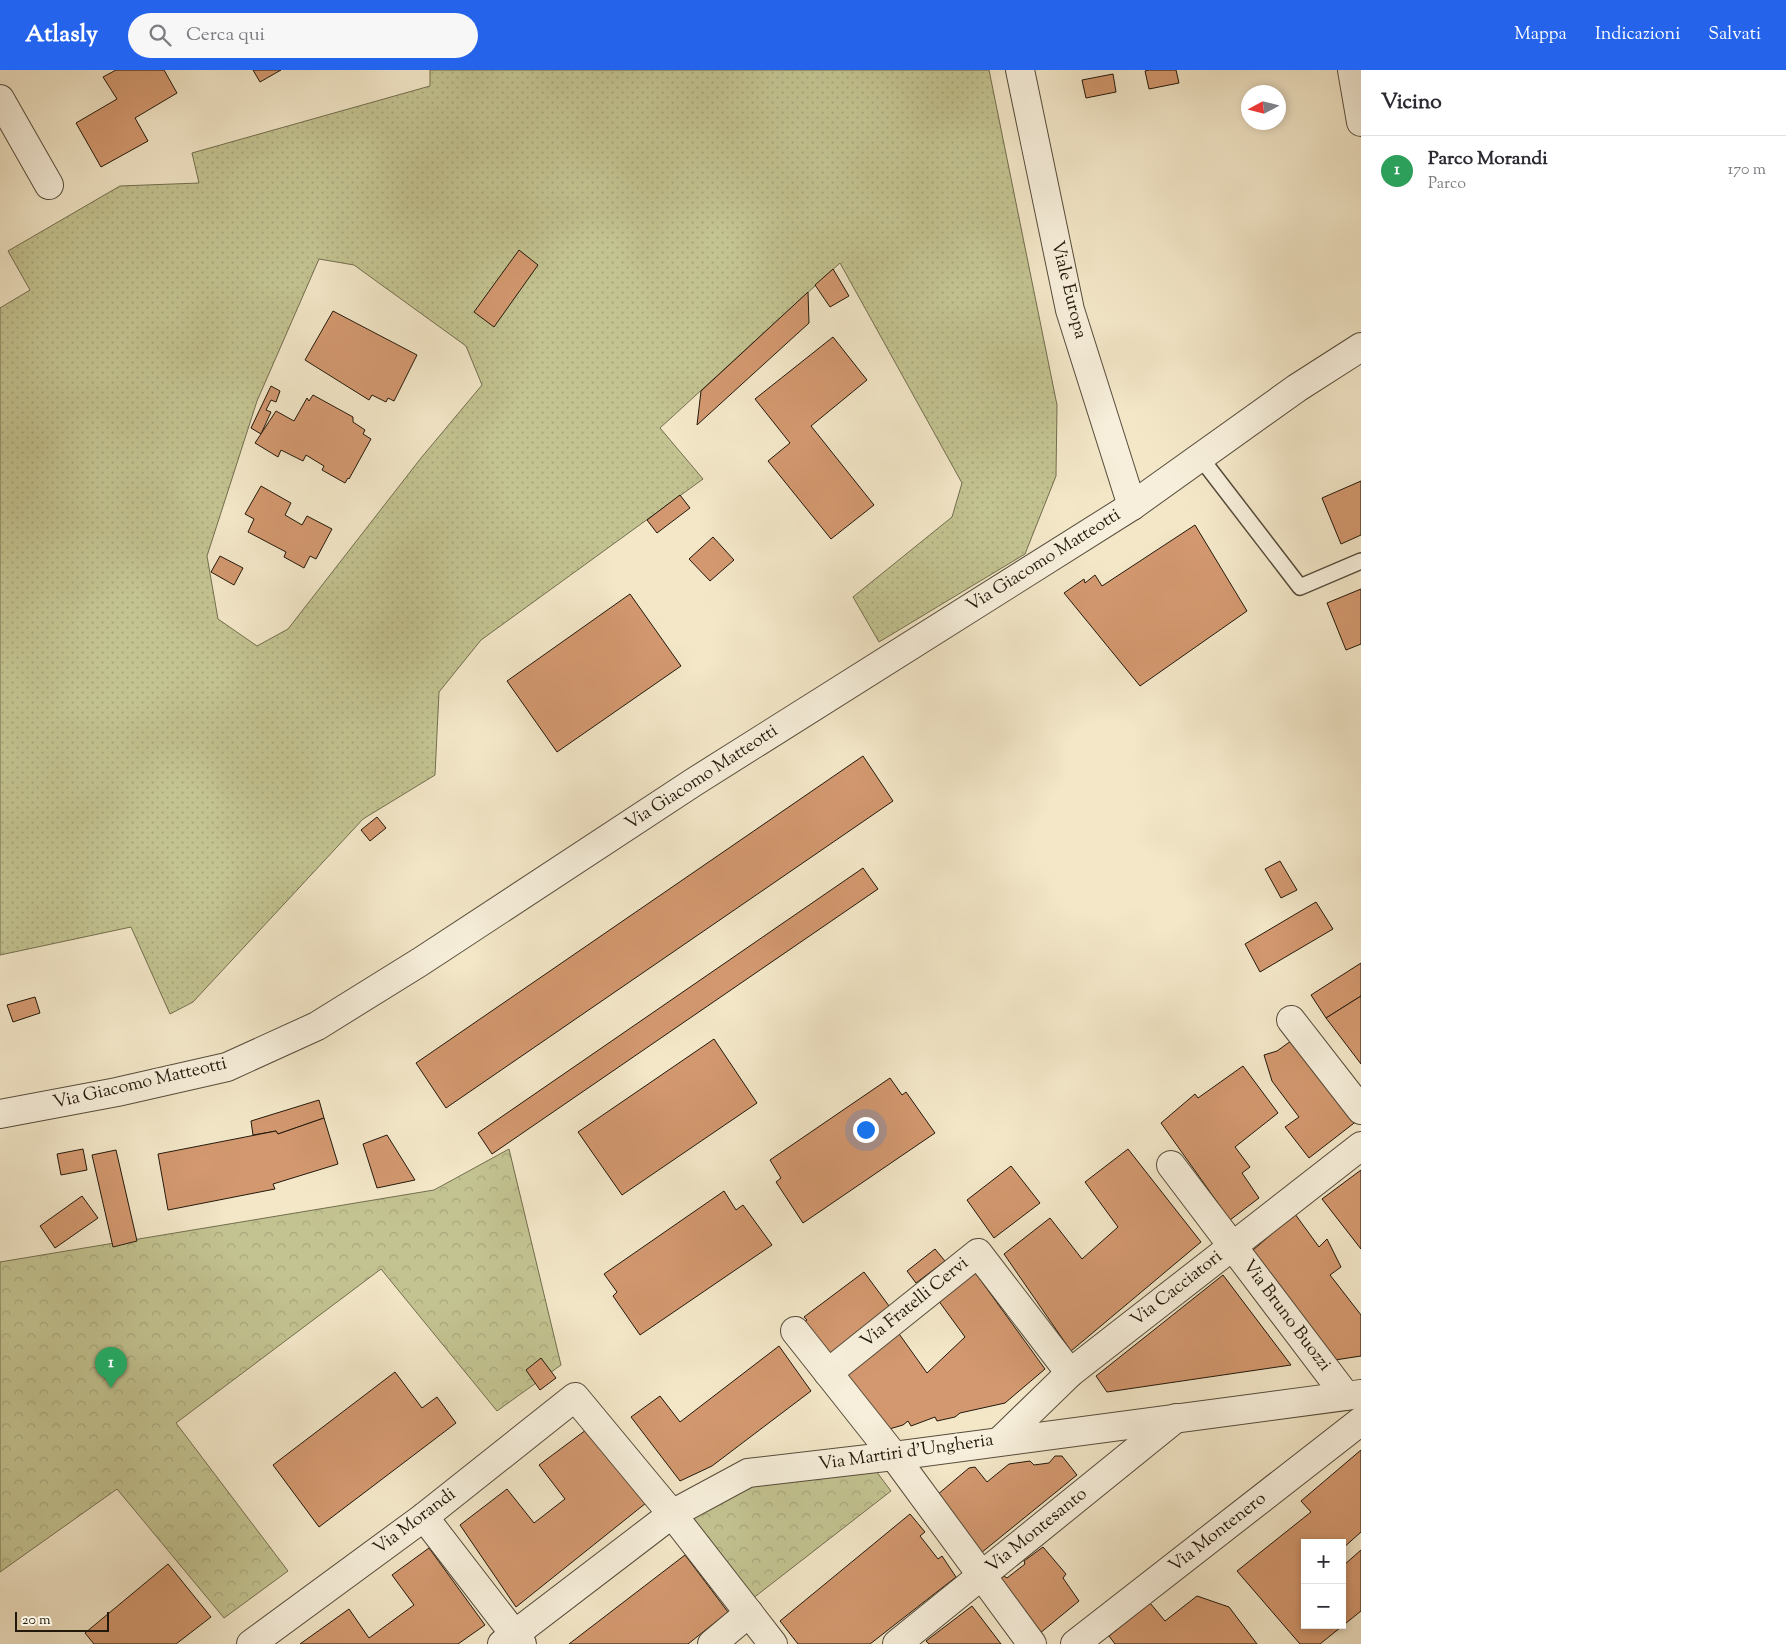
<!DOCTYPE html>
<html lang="it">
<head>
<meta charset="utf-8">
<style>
  body { margin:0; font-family:"Sorts Mill Goudy",serif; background:#f7f7f7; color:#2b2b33 }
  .controls { position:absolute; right:15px; bottom:15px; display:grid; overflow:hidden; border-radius:0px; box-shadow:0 2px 8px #0003 }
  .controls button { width:45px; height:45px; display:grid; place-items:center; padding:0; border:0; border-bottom:1px solid #e1e1e2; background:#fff; color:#2b2b33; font:25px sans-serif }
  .compass { position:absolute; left:1241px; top:15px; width:45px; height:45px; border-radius:50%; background:#fff; box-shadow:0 2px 8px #0003; rotate:263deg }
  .scale { position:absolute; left:15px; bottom:12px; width:94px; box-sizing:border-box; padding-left:5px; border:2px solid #22180b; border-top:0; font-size:14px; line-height:18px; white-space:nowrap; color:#22180b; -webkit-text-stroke:4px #f7efdb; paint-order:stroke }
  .you { position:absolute; left:865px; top:1059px; width:18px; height:18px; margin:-12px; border:4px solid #fff; border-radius:50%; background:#1a73e8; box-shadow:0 0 0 8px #1a73e833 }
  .badge { display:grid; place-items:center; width:32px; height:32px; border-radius:50%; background:#2563eb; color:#fff; font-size:16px; font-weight:700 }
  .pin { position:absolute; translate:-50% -41px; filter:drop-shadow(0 1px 2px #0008) }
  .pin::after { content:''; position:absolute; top:26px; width:18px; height:15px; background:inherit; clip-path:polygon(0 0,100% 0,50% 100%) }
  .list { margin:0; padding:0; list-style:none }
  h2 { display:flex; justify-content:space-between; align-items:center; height:65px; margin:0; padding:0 20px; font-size:21px }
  h2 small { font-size:16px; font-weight:400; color:#7c7c81 }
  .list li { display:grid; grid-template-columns:32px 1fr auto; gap:15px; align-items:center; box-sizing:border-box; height:70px; padding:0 20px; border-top:1px solid #e1e1e2 }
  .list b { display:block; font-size:19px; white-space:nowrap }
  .list p { margin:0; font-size:16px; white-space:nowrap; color:#7c7c81 }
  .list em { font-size:16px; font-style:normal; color:#7c7c81 }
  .icon { flex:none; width:28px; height:28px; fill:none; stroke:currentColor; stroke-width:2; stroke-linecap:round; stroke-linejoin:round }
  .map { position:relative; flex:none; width:1361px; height:1574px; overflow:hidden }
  header { display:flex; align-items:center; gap:30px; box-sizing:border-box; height:70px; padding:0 25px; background:#2563eb; color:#fff }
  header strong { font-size:24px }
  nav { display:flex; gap:28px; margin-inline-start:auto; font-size:18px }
  .search { width:350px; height:45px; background:#f7f7f7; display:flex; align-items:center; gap:12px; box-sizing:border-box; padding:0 18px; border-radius:28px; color:#7c7c81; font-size:19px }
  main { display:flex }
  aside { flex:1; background:#fff }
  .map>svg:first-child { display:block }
  .grass { fill:url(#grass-dots); stroke:#726e4e; fill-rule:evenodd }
  .park { fill:url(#park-crowns); stroke:#726e4e }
  .building { fill:#d3986f; stroke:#22180b }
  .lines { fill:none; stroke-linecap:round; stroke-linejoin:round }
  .service-casing { stroke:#564c3a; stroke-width:18 }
  .minor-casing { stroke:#564c3a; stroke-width:30 }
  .tertiary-casing { stroke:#564c3a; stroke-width:30 }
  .service { stroke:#f7efdb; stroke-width:15 }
  .minor { stroke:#f7efdb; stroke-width:28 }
  .tertiary { stroke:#f7efdb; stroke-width:28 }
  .labels { text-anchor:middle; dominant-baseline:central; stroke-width:5; stroke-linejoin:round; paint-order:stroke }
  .street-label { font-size:18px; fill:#22180b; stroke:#f7efdb }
</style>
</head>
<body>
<header>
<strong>Atlasly</strong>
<div class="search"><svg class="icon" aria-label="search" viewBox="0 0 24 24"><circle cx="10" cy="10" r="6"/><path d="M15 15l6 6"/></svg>Cerca qui</div>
<nav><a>Mappa</a><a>Indicazioni</a><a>Salvati</a></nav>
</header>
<main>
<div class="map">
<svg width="1361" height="1574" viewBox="0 0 1361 1574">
  <defs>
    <pattern id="grass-dots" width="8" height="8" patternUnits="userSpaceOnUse" patternTransform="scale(1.25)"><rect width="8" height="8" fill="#c3c391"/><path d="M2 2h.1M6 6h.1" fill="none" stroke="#a7a77c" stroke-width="1.8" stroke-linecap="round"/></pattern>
    <pattern id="park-crowns" width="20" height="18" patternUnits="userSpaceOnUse" patternTransform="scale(1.25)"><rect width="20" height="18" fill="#c3c391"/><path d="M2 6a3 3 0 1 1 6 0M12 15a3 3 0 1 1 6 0" fill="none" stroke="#a7a77c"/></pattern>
  </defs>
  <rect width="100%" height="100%" fill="#f3e7c8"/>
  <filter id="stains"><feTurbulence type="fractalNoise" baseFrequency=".004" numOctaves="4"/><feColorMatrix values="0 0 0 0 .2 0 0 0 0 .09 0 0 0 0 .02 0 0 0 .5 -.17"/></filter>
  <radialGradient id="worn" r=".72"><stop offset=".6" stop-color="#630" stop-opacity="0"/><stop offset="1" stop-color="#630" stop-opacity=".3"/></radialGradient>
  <!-- grass -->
  <path class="grass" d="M430 0H989L1057 335 1056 406 1025 484 879 572 853 527 952 447 962 413 840 193 660 358 703 409 481 570 439 622 435 705 363 749 193 932 170 944 131 857 0 885V238L30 220 8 181 120 116 199 113 192 83 430 16ZM319 189 354 195 466 276 482 315 421 388 288 559 257 576 218 549 207 486 257 331Z"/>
  <!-- park -->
  <g class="park">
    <path d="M509 1079 561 1295 497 1341 381 1199 176 1353 288 1501 224 1548 117 1419 0 1502V1192L434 1120Z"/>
    <path d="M873 1397 891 1421 752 1529 689 1448 752 1414Z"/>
  </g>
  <!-- building -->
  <g class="building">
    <path d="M116 0H164L177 23 135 48 148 71 101 97 76 53 117 29 103 7Z"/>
    <path d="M253 0H281L260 12Z"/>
    <path d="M1149 0H1176L1179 13 1149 19 1145 1Z"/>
    <path d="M1113 4 1116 22 1086 28 1082 10Z"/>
    <path d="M519 180 538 195 494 257 474 242Z"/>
    <path d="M833 199 849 226 830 237 815 215Z"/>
    <path d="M808 222 809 253 697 355 701 321Z"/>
    <path d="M333 241 417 285 394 331 388 328 386 332 372 325 369 330 305 290Z"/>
    <path d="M833 267 867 310 811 356 874 435 831 469 768 391 790 373 755 329Z"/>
    <path d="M271 316 280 321 276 332 271 330 266 340 271 342 261 364 251 358Z"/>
    <path d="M313 325 353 347V352L365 360 363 364 371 369 349 409 348 408 345 413 322 400 324 396 306 385 303 391 281 380 278 387 255 373 276 341 294 351 307 328 309 331Z"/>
    <path d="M1361 411V465L1341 474 1322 428Z"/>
    <path d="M261 416 291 433 285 445 302 455 307 446 332 459 316 489 310 486 304 498 284 487 286 482 248 462 254 449 245 444Z"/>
    <path d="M680 425 690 438 657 463 647 450Z"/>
    <path d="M1195 455 1247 541 1140 616 1064 523 1084 509 1085 513 1095 505 1102 516Z"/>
    <path d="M713 467 734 490 710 511 689 489Z"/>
    <path d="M220 486 243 498 234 515 211 502Z"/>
    <path d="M1361 519V574L1346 580 1327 533Z"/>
    <path d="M630 524 681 596 557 682 507 611Z"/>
    <path d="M863 686 893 731 446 1038 416 993Z"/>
    <path d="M377 747 386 758 370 771 361 760Z"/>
    <path d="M1280 791 1297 820 1281 828 1265 799Z"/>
    <path d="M863 798 878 819 492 1084 478 1063Z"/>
    <path d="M1316 832 1333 859 1260 902 1245 874Z"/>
    <path d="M1361 893V926L1326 948 1311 925Z"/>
    <path d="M1361 926V994L1326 948Z"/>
    <path d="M35 927 40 943 13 952 7 935Z"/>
    <path d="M1295 968 1358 1050 1309 1088 1285 1057 1299 1047 1272 1011 1264 985 1277 981Z"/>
    <path d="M714 969 757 1033 622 1125 578 1062Z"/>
    <path d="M1243 996 1278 1043 1235 1077 1250 1097 1242 1103 1259 1128 1230 1150 1161 1053 1195 1024 1198 1028Z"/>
    <path d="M890 1008 902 1025 906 1022 935 1063 803 1153 776 1112 781 1108 770 1090Z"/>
    <path d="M319 1030 324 1048 278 1064 276 1061 253 1065 251 1051Z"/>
    <path d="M324 1048 338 1094 273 1114 275 1119 168 1140 158 1084 276 1061 278 1064Z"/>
    <path d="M387 1065 415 1110 377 1118 363 1074Z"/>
    <path d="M83 1079 87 1100 61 1105 57 1084Z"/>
    <path d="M1128 1079 1201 1172 1071 1281 1004 1184 1050 1148 1082 1189 1118 1157 1085 1112Z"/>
    <path d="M116 1080 137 1171 113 1177 92 1085Z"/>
    <path d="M1011 1096 1040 1133 994 1168 967 1130Z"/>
    <path d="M1361 1100V1179L1322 1129Z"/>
    <path d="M724 1121 736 1140 743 1135 772 1175 640 1265 613 1226 617 1222 604 1204Z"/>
    <path d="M82 1126 98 1148 55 1178 40 1156Z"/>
    <path d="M1295 1144 1319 1177 1327 1169 1341 1197 1330 1205 1361 1245V1286L1335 1290 1253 1180Z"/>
    <path d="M935 1179 945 1191 916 1213 907 1201Z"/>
    <path d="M974 1201 1045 1299 1005 1333 960 1343 955 1347 937 1351 935 1347 911 1356 908 1351 903 1355 886 1360 842 1301 897 1261 927 1303 965 1267 938 1230Z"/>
    <path d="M864 1202 892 1240 828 1287 802 1253 807 1250 804 1247Z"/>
    <path d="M1223 1205 1291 1295 1107 1322 1096 1306Z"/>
    <path d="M779 1276 811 1321 712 1396 680 1411 631 1347 660 1326 680 1352Z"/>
    <path d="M541 1288 556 1308 540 1320 526 1300Z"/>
    <path d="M395 1302 422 1338 437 1327 456 1353 319 1457 273 1395Z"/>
    <path d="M590 1357 646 1433 516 1537 460 1455 507 1419 534 1453 565 1429 539 1395Z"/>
    <path d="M1361 1380V1462L1342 1479V1473H1305V1555H1342V1492L1344 1495 1361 1480V1541L1320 1574H1300L1237 1501 1311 1442 1301 1431Z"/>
    <path d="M1055 1386H1062L1077 1405 981 1483 937 1425 969 1398 975 1397 987 1412 1009 1394 1030 1391 1034 1395 1049 1393Z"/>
    <path d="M910 1444 925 1462 920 1466 938 1489 942 1486 956 1507 870 1574H798L780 1551Z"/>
    <path d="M1043 1477 1066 1504 1063 1508 1079 1531 1039 1564 997 1512 1004 1506 1007 1508 1025 1494 1024 1491Z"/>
    <path d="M429 1478 485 1555 458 1574H300L349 1539 369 1568 414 1535 392 1505Z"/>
    <path d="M685 1485 728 1542 688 1574H569Z"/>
    <path d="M168 1494 211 1547 176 1574H94L85 1563Z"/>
    <path d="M1197 1526 1229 1537 1257 1574H1115L1109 1566 1150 1533 1165 1551Z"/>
    <path d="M972 1536 1001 1574H929L926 1571Z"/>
  </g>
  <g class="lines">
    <defs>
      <path id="service" d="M1200 387 1300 517 1361 491"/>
      <g id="minor">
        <path d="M1020 0 1070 240 1132 436"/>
        <path d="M1352 0 1361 52"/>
        <path d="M0 29 49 115"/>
        <path d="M1291 950 1361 1040"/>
        <path d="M1171 1095 1346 1326"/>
        <path d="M795 1261 894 1386 1032 1574"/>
        <path d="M828 1303 978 1183 1070 1303"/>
        <path d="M1000 1371 1070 1303 1361 1076"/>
        <path d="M424 1447 522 1574"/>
        <path d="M251 1574 424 1447 575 1327 672 1444 773 1574"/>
        <path d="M712 1574 749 1543"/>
        <path d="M897 1574 1176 1348"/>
        <path d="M1075 1574 1361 1351"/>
      </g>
      <g id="tertiary">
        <path d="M0 1044 117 1022 227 997 317 956 420 892 694 712 1132 436 1297 318 1361 277"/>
        <path d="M502 1574 672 1444 748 1403 894 1386 1361 1324"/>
      </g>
    </defs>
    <!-- service casing -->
    <use href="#service" class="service-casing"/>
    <!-- minor casing -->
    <use href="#minor" class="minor-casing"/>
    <!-- tertiary casing -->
    <use href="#tertiary" class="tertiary-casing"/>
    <!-- service -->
    <use href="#service" class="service"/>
    <!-- minor -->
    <use href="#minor" class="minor"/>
    <!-- tertiary -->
    <use href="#tertiary" class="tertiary"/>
  </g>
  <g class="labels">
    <!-- street labels -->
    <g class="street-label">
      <text transform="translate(1068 220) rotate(76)">Viale Europa</text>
      <text transform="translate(1044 491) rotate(-32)">Via Giacomo Matteotti</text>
      <text transform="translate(702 708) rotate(-33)">Via Giacomo Matteotti</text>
      <text transform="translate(140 1014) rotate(-13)">Via Giacomo Matteotti</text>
      <text transform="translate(1177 1219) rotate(-38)">Via Cacciatori</text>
      <text transform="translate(915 1233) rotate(-39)">Via Fratelli Cervi</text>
      <text transform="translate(1286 1246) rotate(53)">Via Bruno Buozzi</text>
      <text transform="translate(906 1383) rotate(-8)">Via Martiri d'Ungheria</text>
      <text transform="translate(415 1452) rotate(-37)">Via Morandi</text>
      <text transform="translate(1037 1461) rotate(-39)">Via Montesanto</text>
      <text transform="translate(1218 1463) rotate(-38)">Via Montenero</text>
    </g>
  </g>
  <rect width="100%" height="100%" filter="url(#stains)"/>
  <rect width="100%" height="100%" fill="url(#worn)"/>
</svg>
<div class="controls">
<button>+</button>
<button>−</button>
</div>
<svg class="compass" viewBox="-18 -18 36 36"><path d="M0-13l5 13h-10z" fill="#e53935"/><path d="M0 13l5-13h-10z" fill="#7c7c81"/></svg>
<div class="scale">20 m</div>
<div class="you"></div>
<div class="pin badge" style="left:111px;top:1318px;background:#2e9e5b">1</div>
</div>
<aside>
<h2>Vicino<small></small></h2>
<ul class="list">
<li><span class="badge" style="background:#2e9e5b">1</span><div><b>Parco Morandi</b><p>Parco</p></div><em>170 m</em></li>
</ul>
</aside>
</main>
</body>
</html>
